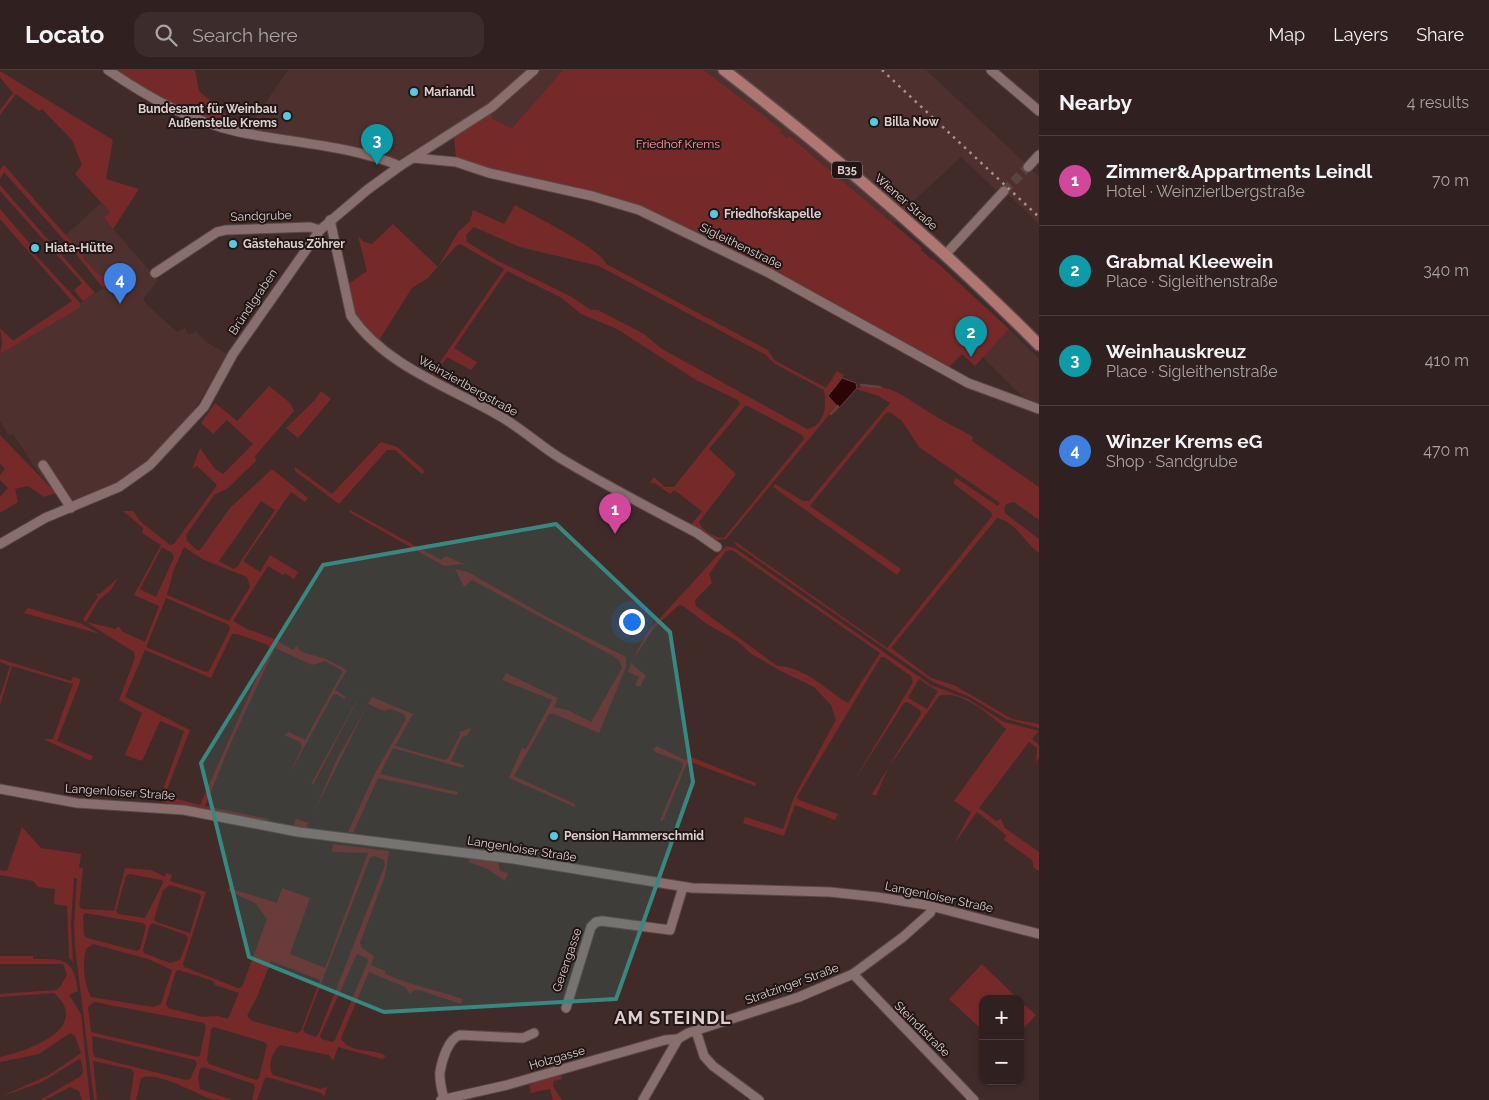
<!DOCTYPE html>
<html lang="en">
<head>
<meta charset="utf-8">
<style>
  body { margin:0; font-family:Raleway,sans-serif; background:#3c2d2c; color:#f1f3f6 }
  .controls { position:absolute; right:15px; bottom:15px; display:grid; overflow:hidden; border-radius:10px; box-shadow:0 1px 4px #0004 }
  .controls button { width:45px; height:45px; display:grid; place-items:center; padding:0; border:0; border-bottom:1px solid #4b3e3d; background:#30201f; color:#f1f3f6; font:25px sans-serif }
  .you { position:absolute; left:631px; top:551px; width:18px; height:18px; margin:-12px; border:4px solid #fff; border-radius:50%; background:#1a73e8; box-shadow:0 0 0 8px #1a73e833 }
  .badge { display:grid; place-items:center; width:32px; height:32px; border-radius:50%; background:#b45309; color:#fff; font-size:16px; font-weight:700 }
  .pin { position:absolute; translate:-50% -41px; filter:drop-shadow(0 1px 2px #0008) }
  .pin::after { content:''; position:absolute; top:26px; width:18px; height:15px; background:inherit; clip-path:polygon(0 0,100% 0,50% 100%) }
  .list { margin:0; padding:0; list-style:none }
  h2 { display:flex; justify-content:space-between; align-items:center; height:65px; margin:0; padding:0 20px; font-size:21px }
  h2 small { font-size:16px; font-weight:400; color:#a8a3a4 }
  .list li { display:grid; grid-template-columns:32px 1fr auto; gap:15px; align-items:center; box-sizing:border-box; height:90px; padding:0 20px; border-top:1px solid #4b3e3d }
  .list b { display:block; font-size:19px; white-space:nowrap }
  .list p { margin:0; font-size:16px; white-space:nowrap; color:#a8a3a4 }
  .list em { font-size:16px; font-style:normal; color:#a8a3a4 }
  .icon { flex:none; width:28px; height:28px; fill:none; stroke:currentColor; stroke-width:2; stroke-linecap:round; stroke-linejoin:round }
  .map { position:relative; flex:none; width:1039px; height:1030px; overflow:hidden }
  header { display:flex; align-items:center; gap:30px; box-sizing:border-box; height:70px; padding:0 25px; background:#30201f; border-bottom:1px solid #4b3e3d }
  header strong { font-size:24px }
  nav { display:flex; gap:28px; margin-inline-start:auto; font-size:18px }
  .search { width:350px; height:45px; background:#3c2d2c; display:flex; align-items:center; gap:12px; box-sizing:border-box; padding:0 18px; border-radius:15px; color:#a8a3a4; font-size:19px }
  main { display:flex }
  aside { flex:1; background:#30201f }
  .map>svg:first-child { display:block }
  .built { fill:#4e312f }
  .green { fill:#752a29; fill-rule:evenodd }
  .water { fill:#2d0406; stroke:#624142 }
  .lines { fill:none; stroke-linecap:round; stroke-linejoin:round }
  .stream { stroke:#624142; stroke-width:2.5 }
  .minor-tunnel { stroke:#584442; stroke-width:9; stroke-dasharray:9 4.5; stroke-linecap:butt }
  .minor-casing { stroke:#5a4847; stroke-width:11 }
  .major-casing { stroke:#5a4847; stroke-width:14 }
  .minor { stroke:#886f6d; stroke-width:9 }
  .major { stroke:#b07672; stroke-width:11 }
  .rail { stroke:#a39290; stroke-width:2.5; stroke-dasharray:2.5 5; stroke-linecap:butt }
  .marked { fill:#388881; fill-opacity:0.2; stroke:#388881; stroke-width:4; stroke-linejoin:round }
  .poi-dot { fill:#58c9e3; stroke:#201615; stroke-width:2 }
  .labels { text-anchor:middle; dominant-baseline:central; stroke-width:4; stroke-linejoin:round; paint-order:stroke }
  .shield { fill:#201615; stroke:#a59896; stroke-width:1 }
  .shield-label { font-size:11px; font-weight:bold; fill:#decfce }
  .poi-label { font-size:12px; font-weight:bold; fill:#decfce; stroke:#201615; text-anchor:start }
  .park-label { font-size:12px; fill:#fea19a; stroke:#201615 }
  .street-label { font-size:12px; fill:#decfce; stroke:#201615 }
  .district-label { font-size:18px; font-weight:bold; letter-spacing:1px; fill:#decfce; stroke:#201615 }
</style>
</head>
<body>
<header>
<strong>Locato</strong>
<div class="search"><svg class="icon" aria-label="search" viewBox="0 0 24 24"><circle cx="10" cy="10" r="6"/><path d="M15 15l6 6"/></svg>Search here</div>
<nav><a>Map</a><a>Layers</a><a>Share</a></nav>
</header>
<main>
<div class="map">
<svg width="1039" height="1030" viewBox="0 0 1039 1030">
  <rect width="100%" height="100%" fill="#402b29"/>
  <!-- built -->
  <g class="built">
    <path d="M288 0H563L512 58 492 49V42L454 68 426 72 398 90 373 81 245 59 253 51Z"/>
    <path d="M704 0H926L1039 106V154L1000 117 996 120 961 87 920 125 894 154 794 70 788 68 780 62 781 60Z"/>
    <path d="M101 133 110 142 104 149 158 210 143 229 148 236 177 262 185 258 189 265 196 261 206 272 227 284 202 328 183 354 145 392 126 408 103 419 77 429H65L41 406 13 364 9 365 0 351V284L80 238V233L110 214 103 205 100 207 65 166Z"/>
    <path d="M1009 259 1039 289V333L1023 327 983 287Z"/>
  </g>
  <!-- green -->
  <g class="green">
    <path d="M113 0H195L199 21 224 43 247 56 245 59 182 40Z"/>
    <path d="M563 0H704L782 60 780 62 787 68 789 66 794 70 922 178 921 180 932 190 933 189 1009 259 975 296 962 284 949 297 770 201 635 136 520 109 456 88 454 68 492 42V49L512 58Z"/>
    <path d="M0 1 113 70 106 109 139 119 113 159 104 148 110 142 75 104 82 95 72 70 42 39 39 41 16 24 0 45V40L13 23 0 7Z"/>
    <path d="M4 95 84 186 83 188 100 206 102 205 111 213 103 218 73 180 4 102 0 109V100Z"/>
    <path d="M0 115 95 223 83 231 74 220 82 213 0 121Z"/>
    <path d="M515 135C532 145 602 179 606 194L768 280 774 290 826 318 837 301 844 305 828 326 839 338 835 343 833 340 726 469 717 470 691 455 702 441 674 420 670 424 655 413H650L654 407 665 417H674L740 334 738 330 696 310 617 259 581 244 562 228 507 201 454 278 477 292 471 300 447 287 433 308H429L504 199 460 174 456 176 428 208 412 218 379 270 354 244 347 215 367 201 358 166 364 172 372 174 393 154 438 197 458 162 470 151 473 140 504 154ZM474 157 520 177 599 196 766 285 775 294 824 320C827 334 825 357 807 359L662 279 644 264 598 240H591L570 226 498 191 467 172 466 165ZM746 335 802 365 804 369 724 468C715 468 702 461 699 452L736 404 709 379Z"/>
    <path d="M0 139 31 175 28 177 80 233V238L0 284 2 272 0 258 11 269 14 270 72 231 0 149Z"/>
    <path d="M861 314C901 318 903 327 935 346 947 354 961 359 973 367L972 371 1039 417V450L1014 432 1006 434 1004 439 1005 443 1039 469V483C1025 473 1016 452 997 448L891 578 931 608 954 615 1012 649 1039 654V658L1006 649 970 627 933 612 736 475 734 471 887 578 992 446 991 442 953 413 956 408 998 436 1000 433 919 377 902 351 890 342 886 343 810 436 901 499 897 505 773 417 775 414 803 431H809L890 333 879 326 856 319 861 317Z"/>
    <path d="M269 316 290 333 294 341 255 386 256 391 228 418 214 425 186 465 187 471 197 480H200L230 438 272 399 308 428 305 432 291 422 243 491 260 502 270 485 298 502 294 509 285 503 283 505 268 496 233 551 247 559 272 568 293 580 296 576 302 582 326 589 347 600 335 620 346 627 344 629 337 624 333 625 290 703 302 677 300 672 284 665 289 662 305 670 343 601 325 591 312 595 275 578 233 668 205 736 269 749 267 752 162 732 164 717 184 661 160 651 142 691 125 685 142 643 119 630 135 588 134 582 86 552 83 549 98 527 96 524 101 523 118 508 111 520 99 530 86 552 116 559 118 556 123 562 145 572 159 536 134 525 161 475 142 463 143 458 123 441H133L141 452 170 475 174 474 217 415 197 396 192 399 200 378 215 399 223 404 253 374 227 350 213 364 201 353 215 333 237 351ZM261 431 275 440 237 497 234 499 219 491ZM162 477 172 483 174 487 156 527 140 519ZM184 477 204 490 247 507 250 517 229 551 167 525 174 499ZM166 528 229 555 230 559 209 601 206 602 146 577ZM232 564H237L268 575 270 578 200 735 169 727 166 722 190 660 125 627 145 580 211 608Z"/>
    <path d="M321 321 331 329 298 368 286 358 315 330Z"/>
    <path d="M0 365 56 423 44 427 28 416 15 419 18 432 0 443V427L8 418 0 410V405L5 399 0 393Z"/>
    <path d="M381 372 397 377 425 401 422 404 395 380H387L339 434 295 401V397L332 424Z"/>
    <path d="M350 440 441 490 446 486 468 496 461 494 444 496 349 442Z"/>
    <path d="M726 476 736 479 931 615 968 629 1004 652 1039 661 1032 669 1039 675V688L1036 692 1037 678 1029 672 979 738 996 751 1001 749 1005 758 1039 782V801L1034 798 1032 790 1004 770 1006 765 977 742 954 774 971 742 954 731 1006 659C990 645 961 619 939 626L888 698 876 726 872 724 921 644 920 640 907 632 904 633 852 714 913 612 911 606 884 587H881L797 727 799 730 838 744 835 750 795 735 784 766 743 753 745 747 783 759 794 727 836 650 831 635 814 617 781 601 750 583 737 571 707 554 683 536 679 535 655 557 631 593 646 606 640 617 635 615 639 607 628 602C634 586 641 573 650 559ZM732 480 880 583 848 633C826 620 804 596 777 596L696 536 695 530 712 513 709 504 726 481ZM919 609 938 621 927 639 908 628Z"/>
    <path d="M455 499 468 502 545 546 626 587V597L599 663 554 644H549L514 706 575 734V737L509 708 522 678 526 679 552 630 502 610 506 603 558 628 554 637 568 640 591 652 622 598 620 592 615 587 472 510 464 517Z"/>
    <path d="M28 538 80 553 100 564 24 543Z"/>
    <path d="M0 589 71 611 73 607 81 609 57 671 93 686 91 691 43 669H53L73 614 12 596 0 635V627L10 596 0 592Z"/>
    <path d="M368 610 313 715 311 714Z"/>
    <path d="M372 627 413 644 395 676 445 690 448 688 460 665 459 662 471 658 467 666 462 667 451 691 464 695 463 698 393 678 380 704 458 722 457 725 378 708 353 763 348 762 375 703 406 649 404 644 390 639 384 641 368 634 306 758 293 757 296 749 309 753 336 691 368 634Z"/>
    <path d="M657 676 685 690 691 687 756 713 755 716 690 692 686 695 663 751 660 750 683 696 682 692 655 682 653 679Z"/>
    <path d="M22 757 41 778 81 784 79 798H83L79 836 82 839 114 841 125 798 151 800 165 807 166 803 172 805 170 811 206 822 183 894 184 897 238 918 242 917 267 849 255 833 228 821 229 818 277 833 282 818 310 828 290 884 325 898 368 783 332 782 333 774 389 781 385 806 360 873 362 878 374 886 371 895 385 901V904C410 915 436 920 463 929L461 934 419 920H414L410 924 405 917 369 902 341 968C348 984 375 978 386 986L382 989 338 977 333 991 329 985 280 975C272 982 267 996 273 1005L320 1019 327 1017 324 1027 321 1023 267 1007 265 1008 257 1030H252L255 1018 254 1014 203 997 200 999 198 1008 200 1019 232 1030C226 1030 218 1030 212 1029 196 1024 157 1000 141 1008L136 1030H130L134 1003 131 999 93 991 97 1029 94 1030 75 877 74 854 77 808H74L71 854 73 892 69 888 67 836 54 834 55 819 38 817 33 811 0 805V800L7 801ZM374 786 384 790 385 795 318 965 315 967 305 963 303 960 370 788ZM130 804 162 810 163 813 145 848 118 844 116 841 126 806ZM170 815 200 824 201 827 190 863 156 852 154 849 163 820ZM85 843 143 853 146 856 140 879 137 881 87 868 84 865 83 846ZM153 853 186 865 188 869 180 890 170 893 144 883 143 880 150 855ZM93 874 148 889 172 900 161 934 153 937 91 927C84 914 82 894 86 879ZM357 884 367 888 368 891 335 970 332 972 322 969 320 966ZM271 891 320 910 301 961 297 963 252 951 247 946 257 927ZM179 900 213 911 215 915 239 923 228 949 218 946 202 947 168 938 166 934 176 901ZM94 932 204 953 206 956 200 985 198 987 91 962 88 937ZM214 957 264 972 267 975 259 1008 256 1010 209 994 207 990 211 959ZM92 966 195 990 197 994 190 1009 186 1010 95 987 93 983Z"/>
    <path d="M470 788 498 792 500 801 508 803 505 811 488 799 468 792Z"/>
    <path d="M0 886H33V889C63 889 73 887 78 921L69 925 81 944 90 1030H82L79 1021 70 1017 45 1030H40L81 1006 83 1002 81 990 79 989 42 1012 0 1027 49 1005 81 983 75 966 70 963 39 984 0 992V987C28 981 93 958 54 923L0 927V924L56 920 60 917 67 905 63 894H0Z"/>
    <path d="M982 894 1018 929H983V961L949 929Z"/>
    <path d="M1020 931 1036 945 1020 962Z"/>
    <path d="M561 1004 562 1009 554 1011 553 1016 562 1030H553L550 1019 531 1023 529 1014Z"/>
  </g>
  <!-- water -->
  <path class="water" d="M842 308 856 313 857 318 839 338 828 326Z"/>
  <g class="lines">
    <!-- stream -->
    <g class="stream">
      <path d="M861 315 880 317"/>
      <path d="M831 344 838 336"/>
    </g>
    <!-- minor-tunnel -->
    <path class="minor-tunnel" d="M1004 121 1028 97"/>
    <defs>
      <g id="minor">
        <path d="M108 0C149 28 190 51 239 62 292 73 349 75 400 96"/>
        <path d="M991 0 1039 41"/>
        <path d="M414 88 456 92 489 103 592 126 639 140 769 203 968 313 1039 339"/>
        <path d="M1028 97 1039 85"/>
        <path d="M330 150 351 246C386 296 447 316 498 345 520 357 539 375 560 388 605 415 651 439 697 463L717 477"/>
        <path d="M945 185 1004 121"/>
        <path d="M155 203 217 162 226 160 310 157 320 160"/>
        <path d="M43 395 71 438"/>
        <path d="M0 474 45 448 119 417 150 395 204 337 233 284 320 160 367 120 400 96 492 37 534 0"/>
        <path d="M0 719 77 733 184 740 298 762 514 789 692 818 830 822 877 827 927 835 1039 864"/>
        <path d="M853 904 974 1030"/>
        <path d="M566 938 591 857 596 852 602 851 670 860 683 817"/>
        <path d="M696 961 704 986 713 996 759 1030"/>
        <path d="M444 1029C442 1021 439 1010 440 1002 442 990 448 969 460 965L523 968 534 963"/>
        <path d="M441 1030 507 1015 665 970 678 969"/>
        <path d="M643 1030 678 969 688 963 799 927 853 904 903 867 930 843 933 837"/>
      </g>
      <path id="major" d="M724 0C834 85 941 176 1039 275"/>
    </defs>
    <!-- minor casing -->
    <use href="#minor" class="minor-casing"/>
    <!-- major casing -->
    <use href="#major" class="major-casing"/>
    <!-- minor -->
    <use href="#minor" class="minor"/>
    <!-- major -->
    <use href="#major" class="major"/>
    <!-- rail -->
    <path class="rail" d="M882 0 1039 147"/>
  </g>
  <!-- marked area -->
  <path class="marked" d="M556 454 670 562 693 712 616 929 384 942 249 887 201 693 323 495Z"/>
  <!-- markers -->
  <g class="poi-dot">
    <circle cx="414" cy="22" r="5"/>
    <circle cx="287" cy="46" r="5"/>
    <circle cx="874" cy="52" r="5"/>
    <circle cx="714" cy="144" r="5"/>
    <circle cx="233" cy="174" r="5"/>
    <circle cx="35" cy="178" r="5"/>
    <circle cx="554" cy="766" r="5"/>
  </g>
  <g class="labels">
    <!-- shield labels -->
    <rect class="shield" x="832" y="91.5" width="30" height="17" rx="4"/>
    <g class="shield-label">
      <text x="847" y="100">B35</text>
    </g>
    <!-- poi labels -->
    <g class="poi-label">
      <text x="424" y="22">Mariandl</text>
      <text x="277" y="39" text-anchor="end">Bundesamt für Weinbau<tspan x="277" dy="14">Außenstelle Krems</tspan></text>
      <text x="884" y="52">Billa Now</text>
      <text x="724" y="144">Friedhofskapelle</text>
      <text x="243" y="174">Gästehaus Zöhrer</text>
      <text x="45" y="178">Hiata-Hütte</text>
      <text x="564" y="766">Pension Hammerschmid</text>
    </g>
    <!-- park labels -->
    <g class="park-label">
      <text x="678" y="74">Friedhof Krems</text>
    </g>
    <!-- street labels -->
    <g class="street-label">
      <text transform="translate(906 132) rotate(41)">Wiener Straße</text>
      <text transform="translate(261 146) rotate(-2)">Sandgrube</text>
      <text transform="translate(741 176) rotate(26)">Sigleithenstraße</text>
      <text transform="translate(253 232) rotate(-56)">Bründlgraben</text>
      <text transform="translate(468 316) rotate(29)">Weinzierlbergstraße</text>
      <text transform="translate(120 722) rotate(4)">Langenloiser Straße</text>
      <text transform="translate(522 779) rotate(9)">Langenloiser Straße</text>
      <text transform="translate(939 827) rotate(12)">Langenloiser Straße</text>
      <text transform="translate(567 890) rotate(-71)">Gerengasse</text>
      <text transform="translate(792 914) rotate(-20)">Stratzinger Straße</text>
      <text transform="translate(922 959) rotate(45)">Steindlstraße</text>
      <text transform="translate(557 988) rotate(-16)">Holzgasse</text>
    </g>
    <!-- district labels -->
    <g class="district-label">
      <text x="673" y="947">AM STEINDL</text>
    </g>
  </g>
</svg>
<div class="controls">
<button>+</button>
<button>−</button>
</div>
<div class="you"></div>
<div class="pin badge" style="left:615px;top:464px;background:#d1479c">1</div>
<div class="pin badge" style="left:971px;top:287px;background:#0f9aa8">2</div>
<div class="pin badge" style="left:377px;top:95px;background:#0f9aa8">3</div>
<div class="pin badge" style="left:120px;top:234px;background:#3f7fe0">4</div>
</div>
<aside>
<h2>Nearby<small>4 results</small></h2>
<ul class="list">
<li><span class="badge" style="background:#d1479c">1</span><div><b>Zimmer&amp;Appartments Leindl</b><p>Hotel · Weinzierlbergstraße</p></div><em>70 m</em></li>
<li><span class="badge" style="background:#0f9aa8">2</span><div><b>Grabmal Kleewein</b><p>Place · Sigleithenstraße</p></div><em>340 m</em></li>
<li><span class="badge" style="background:#0f9aa8">3</span><div><b>Weinhauskreuz</b><p>Place · Sigleithenstraße</p></div><em>410 m</em></li>
<li><span class="badge" style="background:#3f7fe0">4</span><div><b>Winzer Krems eG</b><p>Shop · Sandgrube</p></div><em>470 m</em></li>
</ul>
</aside>
</main>
</body>
</html>
